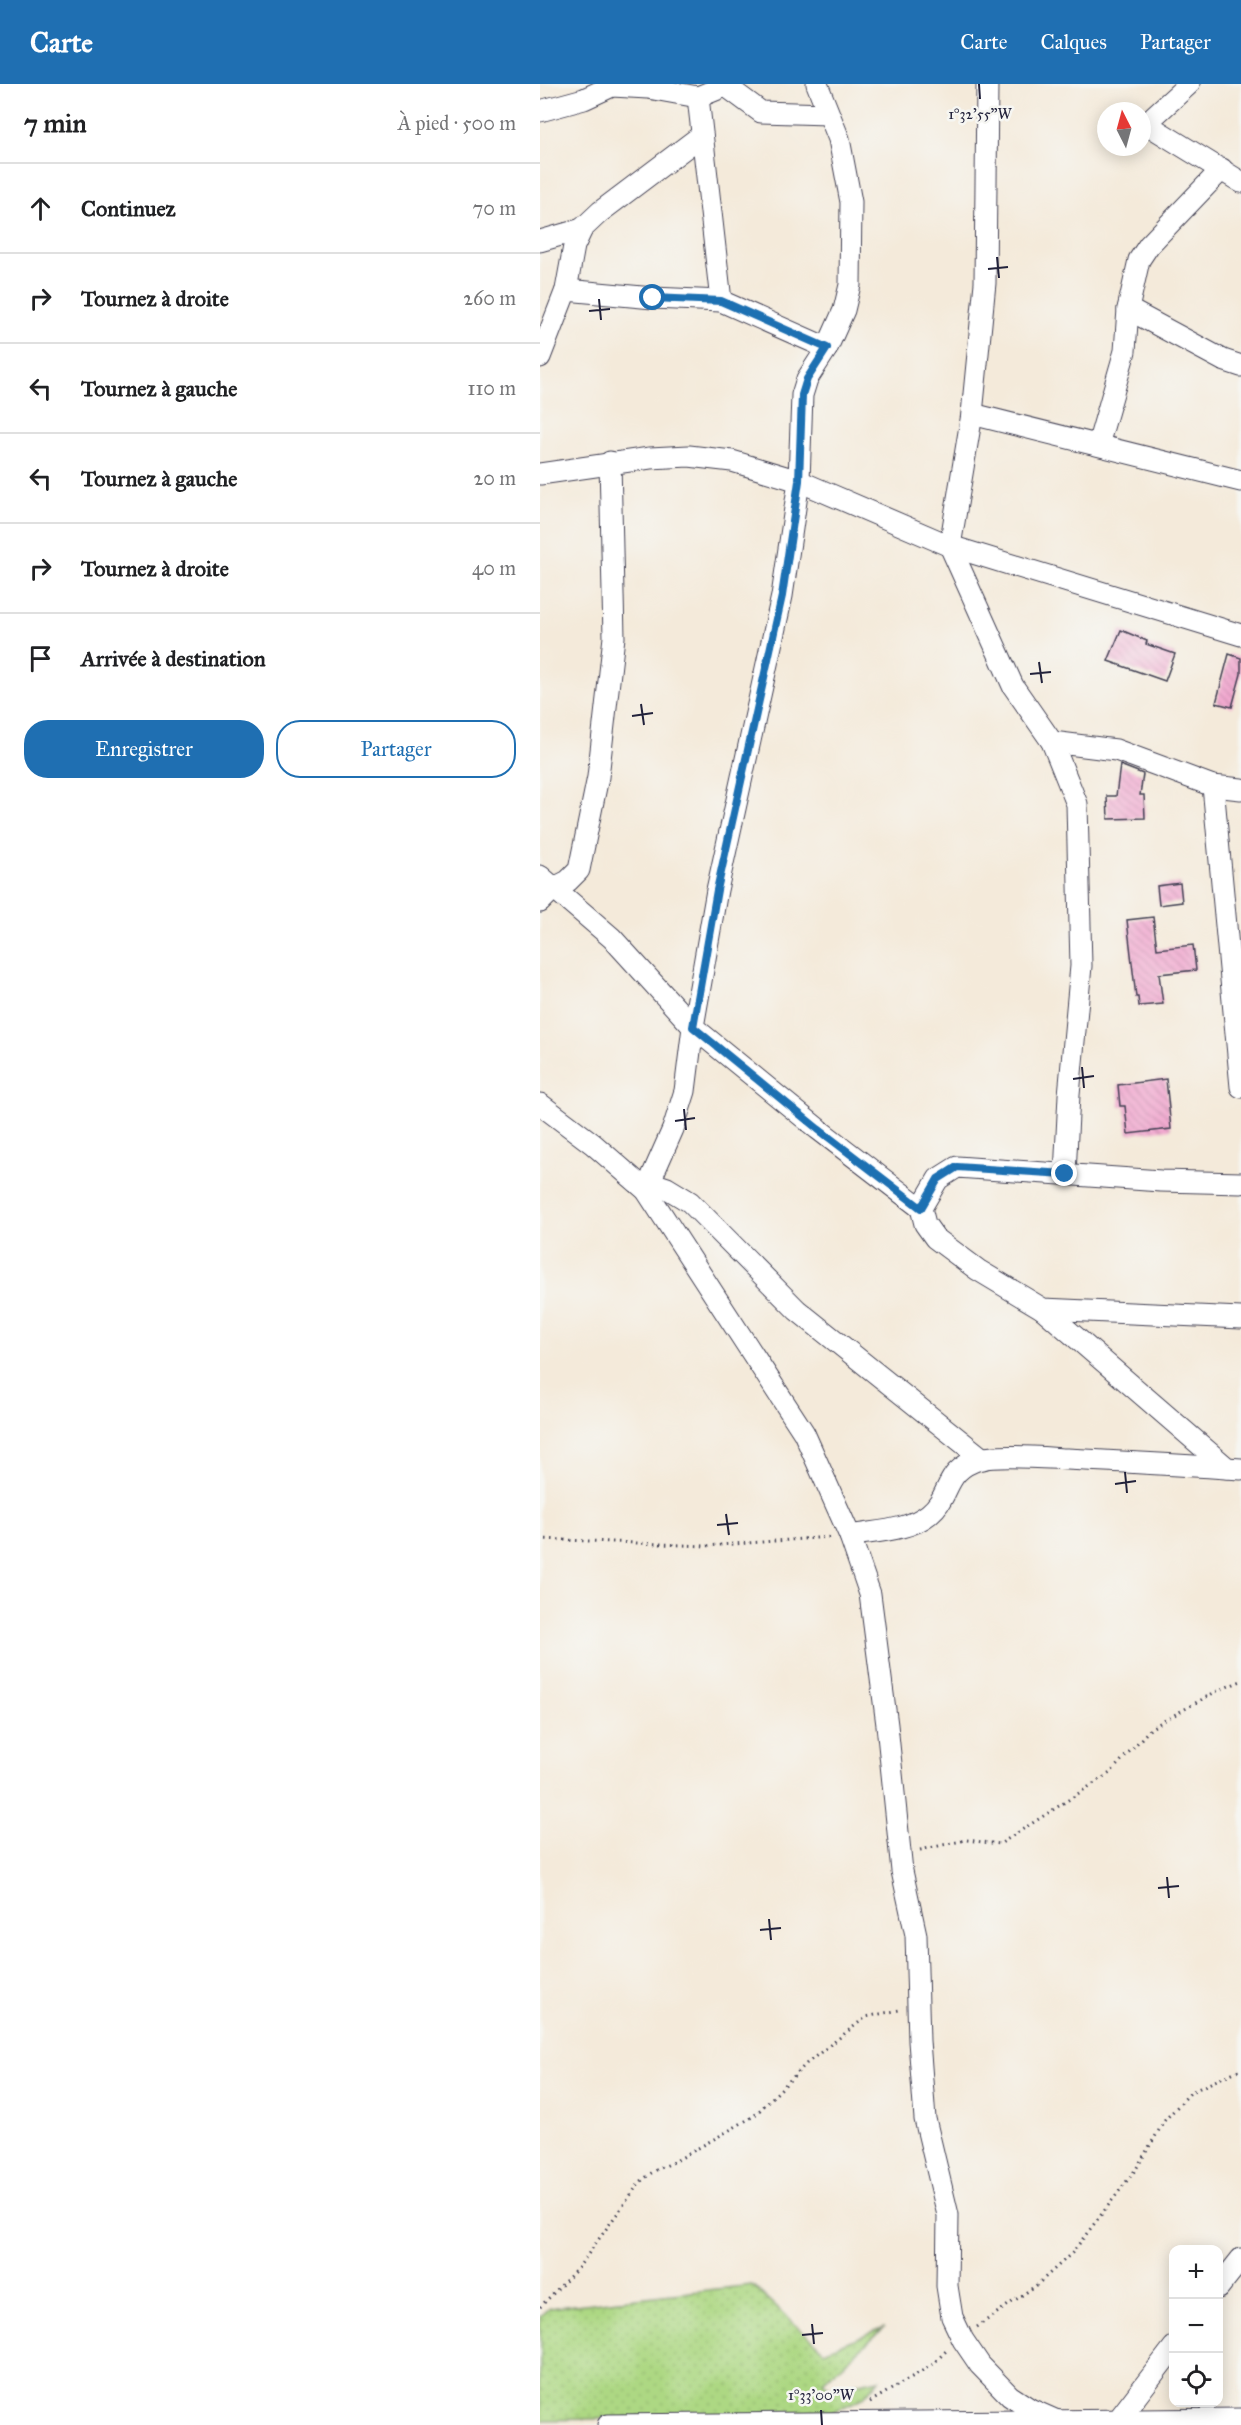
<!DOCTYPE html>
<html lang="fr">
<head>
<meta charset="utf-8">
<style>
  body { margin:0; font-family:"IM FELL Great Primer",serif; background:#f6f6f6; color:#202124 }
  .controls { position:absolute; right:18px; bottom:18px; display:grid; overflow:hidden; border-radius:12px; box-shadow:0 3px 15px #0003 }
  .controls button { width:54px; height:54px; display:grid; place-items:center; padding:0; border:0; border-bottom:2px solid #e0e0e0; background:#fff; color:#202124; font:30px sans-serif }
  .compass { position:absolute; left:557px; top:18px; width:54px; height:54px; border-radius:50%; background:#fff; box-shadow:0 3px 15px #0003; rotate:354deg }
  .stop { position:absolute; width:18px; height:18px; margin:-14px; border:4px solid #1f6fb2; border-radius:50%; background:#fff }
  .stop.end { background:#1f6fb2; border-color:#fff; box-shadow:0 2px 6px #0008 }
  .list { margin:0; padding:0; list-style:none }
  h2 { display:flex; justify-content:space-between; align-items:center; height:78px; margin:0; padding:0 24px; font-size:26px }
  h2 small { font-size:20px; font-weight:400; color:#757577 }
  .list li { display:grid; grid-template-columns:39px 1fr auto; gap:18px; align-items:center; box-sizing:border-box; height:90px; padding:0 24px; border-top:2px solid #e0e0e0 }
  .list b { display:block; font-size:22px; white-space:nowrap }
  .list em { font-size:20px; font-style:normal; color:#757577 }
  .actions { display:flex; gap:12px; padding:18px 24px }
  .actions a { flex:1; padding:14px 0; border:2px solid #1f6fb2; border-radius:24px; text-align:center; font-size:21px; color:#1f6fb2 }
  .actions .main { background:#1f6fb2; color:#fff }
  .icon { flex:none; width:33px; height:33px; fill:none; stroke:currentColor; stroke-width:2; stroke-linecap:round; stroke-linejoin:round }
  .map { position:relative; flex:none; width:701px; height:2341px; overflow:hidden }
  header { display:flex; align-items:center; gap:36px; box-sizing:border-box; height:84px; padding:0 30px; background:#1f6fb2; color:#fff }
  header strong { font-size:28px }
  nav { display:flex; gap:33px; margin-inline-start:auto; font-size:21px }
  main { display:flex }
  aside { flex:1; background:#fff }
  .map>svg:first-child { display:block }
  .grass { fill:url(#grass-dots); stroke:#687d5f; stroke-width:1.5 }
  .building { fill:url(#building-back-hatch) }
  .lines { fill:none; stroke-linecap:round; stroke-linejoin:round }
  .minor-casing { stroke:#424053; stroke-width:23 }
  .path { stroke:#424053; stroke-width:3; stroke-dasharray:1.5 4.5; stroke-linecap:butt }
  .minor { stroke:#fff; stroke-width:21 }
  .route { stroke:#1f6fb2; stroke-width:8 }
  .ticks { fill:none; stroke:#22223b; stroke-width:2 }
  .ticks-label { font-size:15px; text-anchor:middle; fill:#22223b; stroke:#f6f6f2; stroke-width:5; stroke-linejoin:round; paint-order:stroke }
</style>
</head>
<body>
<header>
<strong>Carte</strong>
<nav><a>Carte</a><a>Calques</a><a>Partager</a></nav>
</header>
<main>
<aside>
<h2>7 min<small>À pied · 500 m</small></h2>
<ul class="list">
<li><svg class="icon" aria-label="ahead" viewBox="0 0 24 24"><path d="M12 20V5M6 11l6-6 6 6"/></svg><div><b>Continuez</b></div><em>70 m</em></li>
<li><svg class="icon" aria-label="right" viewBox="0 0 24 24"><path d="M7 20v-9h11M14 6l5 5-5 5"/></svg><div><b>Tournez à droite</b></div><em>260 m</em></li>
<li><svg class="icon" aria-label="left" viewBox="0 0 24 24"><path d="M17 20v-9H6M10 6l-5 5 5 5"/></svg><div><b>Tournez à gauche</b></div><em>110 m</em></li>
<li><svg class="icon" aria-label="left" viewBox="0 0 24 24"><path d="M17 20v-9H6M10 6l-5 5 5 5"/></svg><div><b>Tournez à gauche</b></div><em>20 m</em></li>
<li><svg class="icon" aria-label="right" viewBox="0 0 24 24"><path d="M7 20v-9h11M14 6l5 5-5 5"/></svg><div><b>Tournez à droite</b></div><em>40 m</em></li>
<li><svg class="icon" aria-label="arrive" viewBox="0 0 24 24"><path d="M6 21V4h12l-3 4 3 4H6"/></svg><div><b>Arrivée à destination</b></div></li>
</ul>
<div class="actions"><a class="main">Enregistrer</a><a>Partager</a></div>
</aside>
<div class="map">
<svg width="701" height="2341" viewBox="0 0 701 2341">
  <defs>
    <pattern id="grass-dots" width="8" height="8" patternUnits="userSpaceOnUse" patternTransform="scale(1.5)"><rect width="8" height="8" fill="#add883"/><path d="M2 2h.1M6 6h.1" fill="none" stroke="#95b972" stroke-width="1.8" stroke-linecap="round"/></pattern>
    <pattern id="building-back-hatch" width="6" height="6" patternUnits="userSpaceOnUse" patternTransform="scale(1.5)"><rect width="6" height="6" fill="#f1a9cf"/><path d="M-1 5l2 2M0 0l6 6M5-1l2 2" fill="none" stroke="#ce91b3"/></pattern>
  </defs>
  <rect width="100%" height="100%" fill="#f6f6f2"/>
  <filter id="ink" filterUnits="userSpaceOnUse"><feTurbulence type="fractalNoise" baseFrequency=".0167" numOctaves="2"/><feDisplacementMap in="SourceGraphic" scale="12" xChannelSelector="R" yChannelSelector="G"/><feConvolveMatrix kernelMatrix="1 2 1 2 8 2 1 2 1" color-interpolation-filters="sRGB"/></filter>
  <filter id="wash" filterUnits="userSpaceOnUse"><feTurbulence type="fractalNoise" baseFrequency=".008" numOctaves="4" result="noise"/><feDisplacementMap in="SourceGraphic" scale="24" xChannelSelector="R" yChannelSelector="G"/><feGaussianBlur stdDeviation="1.35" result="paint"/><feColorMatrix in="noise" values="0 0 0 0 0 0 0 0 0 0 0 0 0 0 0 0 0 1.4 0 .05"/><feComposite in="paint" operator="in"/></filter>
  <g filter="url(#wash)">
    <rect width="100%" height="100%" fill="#f4eada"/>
    <!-- grass -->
    <path class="grass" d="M212 2201 284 2267 345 2243 283 2298 291 2305 339 2295 323 2314 286 2331 0 2336V2232L9 2224Z"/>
    <g id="blocks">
      <!-- building -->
      <g class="building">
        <path d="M581 546 607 557 606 560 635 570 625 597 568 577Z"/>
        <path d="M689 570 701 574V590L692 623 676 619Z"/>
        <path d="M580 681 603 690 600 711H604L605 734 568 735 567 712H576Z"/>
        <path d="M640 799 642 818 619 821 617 802Z"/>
        <path d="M613 833 617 865 653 861 656 886 619 890 623 920 599 922 598 913H596L587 836Z"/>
        <path d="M626 995 631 1045 588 1050 585 1022H580L578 1001Z"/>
      </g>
    </g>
  </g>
  <g filter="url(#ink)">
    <use href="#blocks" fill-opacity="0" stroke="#424053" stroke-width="1.5"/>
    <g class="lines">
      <defs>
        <g id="minor">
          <path d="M277 0 299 55 311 118 310 201 304 226 287 264"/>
          <path d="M447 0 445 199 432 330 410 462 473 602 512 658 537 720 541 882 529 1011 525 1090"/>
          <path d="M649 0 614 32 612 36 613 44 701 98"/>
          <path d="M186 2 221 28 288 30"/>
          <path d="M158 13 181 217"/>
          <path d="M0 27 44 15 72 2 108 4 158 13 190 0"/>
          <path d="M0 157 42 145"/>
          <path d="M26 206 113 214 181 217 287 264 267 295 262 311 259 397 242 512 177 806 153 943 278 1045 381 1124"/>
          <path d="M588 225 683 276 701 282"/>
          <path d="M0 273 26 206 34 162 42 145 60 128 162 51"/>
          <path d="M432 330 701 397"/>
          <path d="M558 361 585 267 588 225 599 176 609 161 682 85"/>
          <path d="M0 390 110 374 149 372 192 377 259 397 410 462 701 551"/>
          <path d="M512 658 576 666 673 702 701 705"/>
          <path d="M673 702 701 1003"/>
          <path d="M0 792 72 854 153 943 145 1007 133 1045 106 1106"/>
          <path d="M0 818 14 804 28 797 39 786 58 693 74 553 70 378"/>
          <path d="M0 1020 53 1060 106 1106 264 1349 310 1452 330 1510 347 1641 362 1787 376 1851 379 1957 385 2035 408 2131 407 2202 412 2233 423 2256 440 2281 470 2312 490 2325 515 2336"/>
          <path d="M109 1098 127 1104 150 1118 257 1226 443 1375"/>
          <path d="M701 1099 621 1097 417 1083 398 1095 381 1124 385 1140 395 1154 438 1186 503 1225 701 1234"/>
          <path d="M503 1225 687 1384"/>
          <path d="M310 1452C336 1447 368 1447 389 1430 413 1410 402 1387 440 1375 458 1370 507 1374 527 1375 585 1378 643 1381 701 1385"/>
          <path d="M678 2204 701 2175"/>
          <path d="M68 2341 701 2335"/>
          <path d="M577 2341 578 2336 634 2263"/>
        </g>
      </defs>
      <!-- minor casing -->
      <use href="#minor" class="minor-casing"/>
      <!-- path -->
      <g class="path">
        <path d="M0 1455 166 1462 291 1453"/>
        <path d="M380 1766 426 1756 460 1760 570 1689 611 1644 677 1607 701 1597"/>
        <path d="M0 2223 38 2184 100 2098 114 2087 134 2078 214 2032 267 1979 326 1933 359 1926"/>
        <path d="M437 2243 498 2200 532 2169 596 2085 625 2036 651 2008 701 1985"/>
        <path d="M330 2318 392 2281 408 2265"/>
      </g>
      <!-- minor -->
      <use href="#minor" class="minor"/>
    </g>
  </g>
  <g class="lines" filter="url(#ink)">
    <!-- route -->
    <path class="route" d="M113 214 181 217 287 264 267 295 262 311 259 397 242 512 177 806 153 943 278 1045 381 1124 398 1095 417 1083 525 1090"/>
  </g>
  <!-- ticks -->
  <path class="ticks" d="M439 0 440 15M457 173 459 194M448 185 468 183M59 215 61 236M49 227 70 225M499 578 502 599M490 590 511 588M101 620 104 641M92 632 113 629M542 983 544 1004M533 995 554 992M144 1025 146 1046M135 1037 155 1034M585 1388 587 1409M575 1400 596 1397M186 1430 189 1451M177 1441 198 1439M627 1793 629 1814M618 1804 639 1802M229 1835 231 1856M220 1846 241 1844M272 2240 274 2260M262 2251 283 2249M281 2326 282 2341"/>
  <g class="ticks-label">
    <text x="440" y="35">1°32'55"W</text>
    <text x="281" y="2316">1°33'00"W</text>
  </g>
</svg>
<div class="controls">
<button>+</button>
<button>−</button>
<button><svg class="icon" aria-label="locate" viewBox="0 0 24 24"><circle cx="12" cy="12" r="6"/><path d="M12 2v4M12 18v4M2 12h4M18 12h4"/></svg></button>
</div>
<svg class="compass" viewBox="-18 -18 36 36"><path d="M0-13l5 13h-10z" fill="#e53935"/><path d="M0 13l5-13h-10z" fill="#757577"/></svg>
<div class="stop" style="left:113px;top:214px"></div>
<div class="stop end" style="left:525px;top:1090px"></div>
</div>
</main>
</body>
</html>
